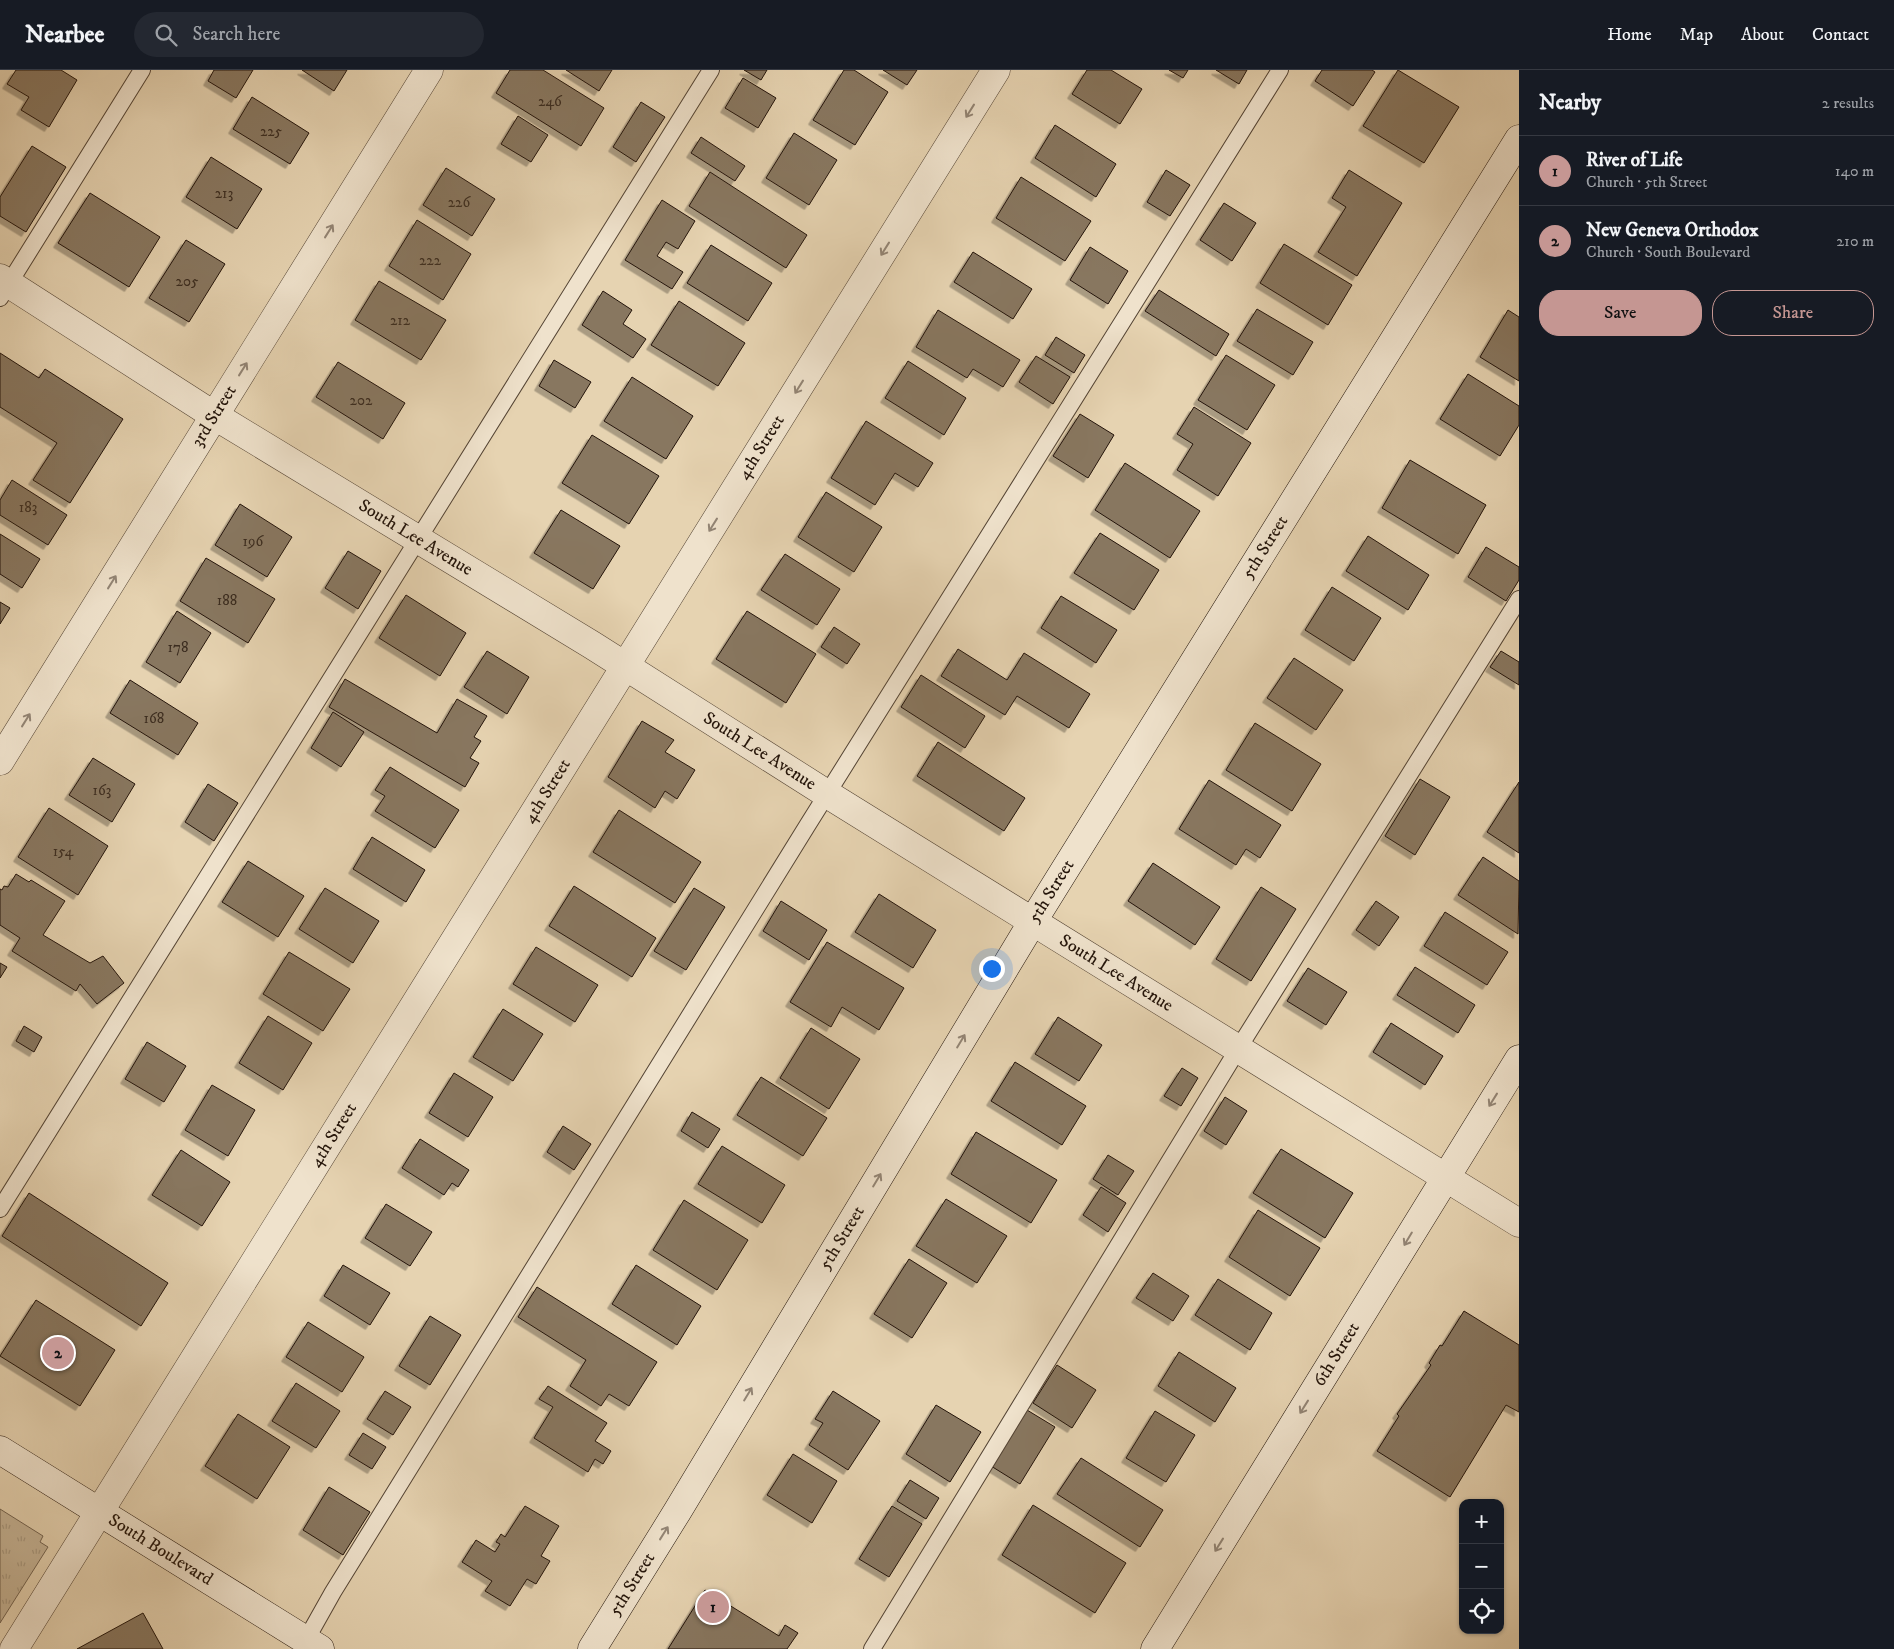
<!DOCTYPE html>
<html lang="en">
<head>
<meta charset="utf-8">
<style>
  body { margin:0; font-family:"IM FELL DW Pica",serif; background:#242831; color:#f1f3f6 }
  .controls { position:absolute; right:15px; bottom:15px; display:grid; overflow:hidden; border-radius:10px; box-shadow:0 1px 4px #0004 }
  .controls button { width:45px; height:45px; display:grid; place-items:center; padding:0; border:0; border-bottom:1px solid #363941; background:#171b24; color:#f1f3f6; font:25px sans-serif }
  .you { position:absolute; left:991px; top:898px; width:18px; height:18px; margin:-12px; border:4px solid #fff; border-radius:50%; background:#1a73e8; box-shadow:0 0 0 8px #1a73e833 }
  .badge { display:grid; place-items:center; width:32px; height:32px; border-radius:50%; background:#c59692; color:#111; font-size:16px; font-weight:700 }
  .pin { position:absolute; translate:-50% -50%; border:2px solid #fff; box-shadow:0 1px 5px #0006 }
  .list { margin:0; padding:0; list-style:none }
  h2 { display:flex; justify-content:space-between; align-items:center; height:65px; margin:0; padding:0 20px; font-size:21px }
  h2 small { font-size:16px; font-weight:400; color:#9ea1a6 }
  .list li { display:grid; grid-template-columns:32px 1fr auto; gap:15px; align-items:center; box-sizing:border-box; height:70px; padding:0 20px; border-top:1px solid #363941 }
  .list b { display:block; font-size:19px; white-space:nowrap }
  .list p { margin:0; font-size:16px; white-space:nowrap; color:#9ea1a6 }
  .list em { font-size:16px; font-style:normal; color:#9ea1a6 }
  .actions { display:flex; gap:10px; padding:15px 20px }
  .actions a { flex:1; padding:11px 0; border:1px solid #c59692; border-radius:20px; text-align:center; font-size:18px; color:#c59692 }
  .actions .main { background:#c59692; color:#111 }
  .icon { flex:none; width:28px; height:28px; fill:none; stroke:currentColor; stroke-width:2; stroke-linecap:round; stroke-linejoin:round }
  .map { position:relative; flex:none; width:1519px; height:1579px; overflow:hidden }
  header { display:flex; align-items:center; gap:30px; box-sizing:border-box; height:70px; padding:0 25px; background:#171b24; border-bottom:1px solid #363941 }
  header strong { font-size:24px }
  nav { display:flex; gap:28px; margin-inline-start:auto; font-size:18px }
  .search { width:350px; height:45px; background:#242831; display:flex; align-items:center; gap:12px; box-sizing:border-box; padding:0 18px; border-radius:28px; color:#9ea1a6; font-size:19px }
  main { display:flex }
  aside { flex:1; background:#171b24 }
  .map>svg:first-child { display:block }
  .grass { fill:url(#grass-tufts); stroke:#746450 }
  .building { fill:#887761; stroke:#23140a; filter:url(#shadow) }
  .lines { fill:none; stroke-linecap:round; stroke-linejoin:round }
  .lane-casing { stroke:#544434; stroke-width:18 }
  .street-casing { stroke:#544434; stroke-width:29 }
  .secondary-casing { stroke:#23140a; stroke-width:29 }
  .lane { stroke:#efe2cc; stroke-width:16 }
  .street { stroke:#efe2cc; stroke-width:28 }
  .secondary { stroke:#efe2cc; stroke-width:28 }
  .oneway { stroke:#938575 }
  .labels { text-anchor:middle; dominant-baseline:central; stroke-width:4; stroke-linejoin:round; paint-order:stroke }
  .number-label { font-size:15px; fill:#3c2d20 }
  .street-label { font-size:18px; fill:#23140a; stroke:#efe2cc }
</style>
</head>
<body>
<header>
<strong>Nearbee</strong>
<div class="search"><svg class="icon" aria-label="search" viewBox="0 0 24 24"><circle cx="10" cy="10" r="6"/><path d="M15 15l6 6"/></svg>Search here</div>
<nav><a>Home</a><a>Map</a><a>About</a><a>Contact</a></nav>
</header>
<main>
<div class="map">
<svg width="1519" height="1579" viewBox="0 0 1519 1579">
  <defs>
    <pattern id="grass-tufts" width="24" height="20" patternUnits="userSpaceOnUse" patternTransform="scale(1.25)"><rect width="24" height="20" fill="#c5b395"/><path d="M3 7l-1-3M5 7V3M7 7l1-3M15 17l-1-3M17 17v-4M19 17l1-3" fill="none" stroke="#a9997f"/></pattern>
    <filter id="shadow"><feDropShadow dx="-4.5" dy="4.5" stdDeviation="0" flood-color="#0004"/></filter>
  </defs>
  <rect width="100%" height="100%" fill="#e6d3b1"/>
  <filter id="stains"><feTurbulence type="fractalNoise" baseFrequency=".004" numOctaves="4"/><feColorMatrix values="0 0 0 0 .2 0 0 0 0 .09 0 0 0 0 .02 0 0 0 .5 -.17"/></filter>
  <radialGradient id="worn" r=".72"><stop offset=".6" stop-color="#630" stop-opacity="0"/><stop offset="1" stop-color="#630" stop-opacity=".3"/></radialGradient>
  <!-- grass -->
  <path class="grass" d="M0 1439 43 1466 40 1472 48 1477 0 1553Z"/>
  <!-- building -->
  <g class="building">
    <path d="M16 0H61L77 10 49 57 21 40 29 27 7 14Z"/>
    <path d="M214 0H253L236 28 208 11Z"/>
    <path d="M302 0H347L334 21Z"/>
    <path d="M510 0H543L604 38 581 76 496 23Z"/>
    <path d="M566 0H612L599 21Z"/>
    <path d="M744 0H767L761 10Z"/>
    <path d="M844 0H854L888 22 855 75 813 50Z"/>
    <path d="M883 0H917L907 15Z"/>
    <path d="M1087 0H1111L1142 19 1120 54 1072 24Z"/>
    <path d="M1169 0H1188L1183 8Z"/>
    <path d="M1216 0H1247L1239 14Z"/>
    <path d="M1322 0H1372L1375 2 1353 36 1315 11Z"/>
    <path d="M1398 0 1459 37 1424 93 1363 56Z"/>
    <path d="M743 8 776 28 758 58 725 38Z"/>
    <path d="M252 27 309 63 290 94 233 59Z"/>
    <path d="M641 32 665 47 636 92 613 77Z"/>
    <path d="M518 46 548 65 531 92 501 74Z"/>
    <path d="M1055 55 1116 94 1096 127 1035 88Z"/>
    <path d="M794 63 837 90 809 135 766 108Z"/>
    <path d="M701 67 745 96 735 111 691 83Z"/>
    <path d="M32 76 66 97 26 162 0 146V127Z"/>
    <path d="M211 87 262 119 237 159 186 127Z"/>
    <path d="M446 98 495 129 472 166 423 135Z"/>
    <path d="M1166 100 1190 115 1170 146 1147 132Z"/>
    <path d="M1349 100 1402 133 1357 206 1318 182 1346 137 1332 128Z"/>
    <path d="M710 102 807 165 786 198 689 136Z"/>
    <path d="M1021 107 1091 151 1065 191 996 148Z"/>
    <path d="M90 123 160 167 129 217 58 173Z"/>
    <path d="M662 130 695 151 678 179 666 172 657 186 683 202 672 219 625 190Z"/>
    <path d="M1224 133 1256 153 1232 191 1200 170Z"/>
    <path d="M417 150 471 184 443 230 389 196Z"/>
    <path d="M186 170 225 194 189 252 149 228Z"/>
    <path d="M1284 174 1352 215 1328 255 1260 213Z"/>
    <path d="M711 175 772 213 748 251 687 213Z"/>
    <path d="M1090 177 1128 201 1108 234 1070 210Z"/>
    <path d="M973 182 1032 219 1013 249 954 212Z"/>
    <path d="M379 211 446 250 421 290 355 250Z"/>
    <path d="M1159 220 1229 264 1216 286 1145 241Z"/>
    <path d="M603 221 632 240 623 254 646 269 633 288 582 255Z"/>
    <path d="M679 231 745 273 718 316 651 275Z"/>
    <path d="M1257 239 1313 272 1293 305 1237 271Z"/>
    <path d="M938 240 1020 290 1003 317 973 299 967 308 916 277Z"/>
    <path d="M1508 240 1519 247V311L1480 287Z"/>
    <path d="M1056 267 1085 285 1074 303 1045 285Z"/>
    <path d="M0 283 39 308 45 299 123 349 70 433 33 410 57 373 0 337Z"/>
    <path d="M1226 285 1275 315 1247 360 1198 330Z"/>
    <path d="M1036 286 1070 307 1053 334 1019 312Z"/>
    <path d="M554 290 591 312 575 338 539 316Z"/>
    <path d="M908 291 966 328 944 365 885 328Z"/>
    <path d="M338 292 405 333 383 369 316 327Z"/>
    <path d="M1468 304 1519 336V355L1500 386 1440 349Z"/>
    <path d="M632 307 693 346 666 389 604 351Z"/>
    <path d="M1194 337 1251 373 1218 426 1177 400 1193 374 1177 364Z"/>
    <path d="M1080 344 1114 365 1088 408 1053 386Z"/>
    <path d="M866 351 933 393 918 417 895 403 875 435 831 408Z"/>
    <path d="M592 365 659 406 629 454 562 413Z"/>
    <path d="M1410 390 1486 435 1458 484 1382 438Z"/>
    <path d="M1125 393 1200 441 1170 488 1095 440Z"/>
    <path d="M12 410 67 445 48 475 0 445V430Z"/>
    <path d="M826 422 882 457 854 502 798 467Z"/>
    <path d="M240 434 292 467 267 507 215 475Z"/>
    <path d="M561 440 620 476 593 519 534 483Z"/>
    <path d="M1100 463 1159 500 1134 540 1074 503Z"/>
    <path d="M0 464 40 489 22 518 0 504Z"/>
    <path d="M1368 466 1429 505 1408 540 1346 501Z"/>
    <path d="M1486 477 1519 497V510L1506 531 1468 507Z"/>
    <path d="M348 481 381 501 358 539 325 518Z"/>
    <path d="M785 484 840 519 817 555 761 520Z"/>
    <path d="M206 488 275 529 248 573 180 531Z"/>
    <path d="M1332 517 1381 548 1354 591 1305 560Z"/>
    <path d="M406 525 466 563 440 606 379 568Z"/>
    <path d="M1061 526 1117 560 1096 593 1041 558Z"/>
    <path d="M0 532 10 538 0 554Z"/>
    <path d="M177 541 211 563 180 613 146 592Z"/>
    <path d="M747 541 816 584 786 633 716 589Z"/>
    <path d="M834 557 860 574 847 594 821 577Z"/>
    <path d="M958 579 1007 610 1024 583 1090 624 1069 658 1017 626 1005 645 941 606Z"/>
    <path d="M487 581 529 607 507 644 464 617Z"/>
    <path d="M1501 581 1519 592V615L1490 597Z"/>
    <path d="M1294 588 1343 620 1316 660 1267 628Z"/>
    <path d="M921 605 985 646 965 678 901 637Z"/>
    <path d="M345 609 437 663 457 629 487 646 474 667 481 671 470 688 479 693 465 717 329 637Z"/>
    <path d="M130 610 198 653 178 685 110 643Z"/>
    <path d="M333 642 364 662 341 697 311 678Z"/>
    <path d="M642 651 674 670 665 682 695 700 677 729 665 721 655 738 608 707Z"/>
    <path d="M1255 653 1321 694 1292 741 1226 700Z"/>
    <path d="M938 672 1025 728 1004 761 917 706Z"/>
    <path d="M93 688 135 714 112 752 69 725Z"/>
    <path d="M390 697 459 740 435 778 375 741 385 726 375 720Z"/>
    <path d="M1420 709 1450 727 1415 785 1385 766Z"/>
    <path d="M1209 710 1281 755 1260 788 1246 779 1236 795 1179 759Z"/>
    <path d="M1519 712V783L1487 762Z"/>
    <path d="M208 714 238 733 214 771 185 752Z"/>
    <path d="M49 738 108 776 78 825 18 787Z"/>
    <path d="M619 740 701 792 675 833 593 782Z"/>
    <path d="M372 767 425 800 406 832 353 799Z"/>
    <path d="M1483 787 1519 811 1518 864 1458 825Z"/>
    <path d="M248 791 304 826 278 867 222 832Z"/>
    <path d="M1153 793 1220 837 1195 875 1128 831Z"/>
    <path d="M16 804 29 812 31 810 65 831 43 865 90 893 103 886 124 913 97 934 80 914 76 921 12 881 20 868 0 855V819L2 820 4 816 8 817Z"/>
    <path d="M574 816 656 868 632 907 549 856Z"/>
    <path d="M1261 817 1296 839 1251 911 1216 889Z"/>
    <path d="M325 818 379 851 353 893 299 859Z"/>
    <path d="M694 818 725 837 686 900 654 881Z"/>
    <path d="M879 824 936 860 913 898 855 862Z"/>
    <path d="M781 831 827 860 809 890 763 861Z"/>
    <path d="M1376 831 1399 847 1379 876 1356 860Z"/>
    <path d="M1445 842 1508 882 1487 915 1424 876Z"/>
    <path d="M827 872 904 918 879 960 842 937 831 957 790 932Z"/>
    <path d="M536 877 598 915 575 952 513 914Z"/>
    <path d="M289 882 350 919 323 961 263 924Z"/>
    <path d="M0 893 7 897 0 908Z"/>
    <path d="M1415 897 1475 935 1458 963 1397 925Z"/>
    <path d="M1308 898 1347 922 1326 955 1287 931Z"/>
    <path d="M503 939 543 964 513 1011 473 987Z"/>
    <path d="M268 946 312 973 283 1020 239 993Z"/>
    <path d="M1058 947 1102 975 1079 1011 1035 984Z"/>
    <path d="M1391 953 1443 986 1425 1015 1373 982Z"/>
    <path d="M24 956 42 967 34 982 16 971Z"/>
    <path d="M811 958 860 989 829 1039 780 1008Z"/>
    <path d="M147 972 186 996 164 1032 125 1009Z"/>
    <path d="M1015 992 1086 1036 1062 1075 991 1031Z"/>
    <path d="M1182 998 1198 1008 1181 1036 1164 1026Z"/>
    <path d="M454 1003 493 1027 468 1067 429 1043Z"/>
    <path d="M761 1007 827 1048 803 1086 737 1045Z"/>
    <path d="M212 1015 255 1040 228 1086 185 1060Z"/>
    <path d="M1225 1027 1247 1041 1226 1075 1204 1061Z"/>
    <path d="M692 1042 720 1059 708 1078 681 1061Z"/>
    <path d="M563 1056 591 1074 574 1100 547 1082Z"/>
    <path d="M976 1062 1057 1110 1031 1153 951 1104Z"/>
    <path d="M420 1069 469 1100 458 1117 452 1113 444 1125 402 1098Z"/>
    <path d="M722 1076 785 1115 762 1153 698 1114Z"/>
    <path d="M1281 1079 1353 1123 1325 1168 1253 1123Z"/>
    <path d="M181 1080 230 1112 202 1156 152 1125Z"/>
    <path d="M1108 1085 1134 1101 1118 1125 1093 1109Z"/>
    <path d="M1101 1117 1126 1133 1108 1162 1083 1145Z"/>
    <path d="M29 1123 168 1213 141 1256 2 1166Z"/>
    <path d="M946 1129 1007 1166 977 1213 916 1176Z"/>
    <path d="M684 1130 748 1170 717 1220 653 1180Z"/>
    <path d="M386 1134 432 1162 410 1196 365 1168Z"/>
    <path d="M1258 1140 1320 1178 1290 1226 1229 1187Z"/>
    <path d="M909 1189 947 1213 912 1268 874 1244Z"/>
    <path d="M343 1195 390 1223 370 1255 324 1226Z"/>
    <path d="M636 1195 701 1236 677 1275 612 1234Z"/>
    <path d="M1153 1203 1189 1226 1173 1251 1136 1228Z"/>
    <path d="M1218 1209 1272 1243 1250 1280 1195 1245Z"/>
    <path d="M537 1217 657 1292 629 1336 609 1324 601 1336 570 1316 586 1290 518 1247Z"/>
    <path d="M36 1230 115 1280 80 1336 0 1286Z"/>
    <path d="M1464 1241 1519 1275V1342L1506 1335 1450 1427 1377 1381 1399 1346 1397 1344 1431 1295 1429 1293 1440 1275 1442 1276Z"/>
    <path d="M430 1246 461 1265 430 1315 399 1296Z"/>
    <path d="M308 1252 364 1287 342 1322 286 1287Z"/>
    <path d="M1179 1282 1236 1318 1215 1352 1158 1316Z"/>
    <path d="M1057 1295 1096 1320 1072 1358 1033 1333Z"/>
    <path d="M296 1313 340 1341 316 1378 272 1351Z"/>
    <path d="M548 1316 607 1353 595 1371 611 1381 603 1394 595 1389 588 1402 534 1368 553 1337 539 1329Z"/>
    <path d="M385 1321 411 1337 393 1365 367 1349Z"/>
    <path d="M833 1321 880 1351 848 1400 809 1375 823 1353 815 1349Z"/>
    <path d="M936 1335 981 1362 950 1412 906 1384Z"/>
    <path d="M1027 1340 1055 1357 1020 1414 991 1396Z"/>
    <path d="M1155 1341 1195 1365 1166 1412 1126 1388Z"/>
    <path d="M238 1344 290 1377 257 1429 205 1396Z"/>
    <path d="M363 1363 386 1377 372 1399 349 1385Z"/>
    <path d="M793 1384 837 1411 812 1453 767 1425Z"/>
    <path d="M1081 1388 1163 1440 1140 1477 1057 1424Z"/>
    <path d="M910 1410 939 1428 926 1449 897 1431Z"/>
    <path d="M329 1417 370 1442 343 1485 303 1460Z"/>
    <path d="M1033 1435 1126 1493 1095 1543 1002 1485Z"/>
    <path d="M525 1436 559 1456 541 1486 550 1491 536 1514 527 1509 510 1536 485 1521 492 1511 462 1492 476 1470 495 1482 500 1474 496 1472 501 1464 505 1467Z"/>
    <path d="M892 1436 922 1454 889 1507 859 1489Z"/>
    <path d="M705 1520 779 1566 785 1555 798 1563 787 1579H668Z"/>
    <path d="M143 1543 163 1579H77Z"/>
  </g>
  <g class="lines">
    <defs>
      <g id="lane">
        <path d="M0 228 142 0"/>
        <path d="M0 1139 711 0"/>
        <path d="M306 1570 333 1522 807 756 1280 0"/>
        <path d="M872 1579 1238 979 1519 529"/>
      </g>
      <g id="street">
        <path id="s1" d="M0 208 215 346 592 575 827 724 1519 1153"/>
        <path id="s2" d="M0 691 429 0"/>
        <path id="s3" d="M14 1579 996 0"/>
      </g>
      <g id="secondary">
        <path id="s4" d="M0 1380 320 1579"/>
        <path id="s5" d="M592 1579 677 1442 1033 851 1519 69"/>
        <path id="s6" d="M1155 1579 1519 989"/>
      </g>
    </defs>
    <!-- lane casing -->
    <use href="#lane" class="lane-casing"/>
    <!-- street casing -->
    <use href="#street" class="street-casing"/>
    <!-- secondary casing -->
    <use href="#secondary" class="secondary-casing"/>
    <!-- lane -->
    <use href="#lane" class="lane"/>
    <!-- street -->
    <use href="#street" class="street"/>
    <!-- secondary -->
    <use href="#secondary" class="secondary"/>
  </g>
  <!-- one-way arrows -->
  <defs><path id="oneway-shaft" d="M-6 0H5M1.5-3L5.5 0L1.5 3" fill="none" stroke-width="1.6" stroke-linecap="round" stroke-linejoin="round" transform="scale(1.25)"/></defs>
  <g class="oneway">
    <use href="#oneway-shaft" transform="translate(970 41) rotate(122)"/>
    <use href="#oneway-shaft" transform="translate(329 161) rotate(-58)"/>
    <use href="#oneway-shaft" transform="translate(885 179) rotate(122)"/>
    <use href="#oneway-shaft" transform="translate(243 299) rotate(-58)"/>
    <use href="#oneway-shaft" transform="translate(799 317) rotate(122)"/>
    <use href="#oneway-shaft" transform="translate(713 455) rotate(122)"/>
    <use href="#oneway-shaft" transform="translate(112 512) rotate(-58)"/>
    <use href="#oneway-shaft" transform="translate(26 650) rotate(-58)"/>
    <use href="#oneway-shaft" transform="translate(961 971) rotate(-59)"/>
    <use href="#oneway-shaft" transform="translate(1493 1030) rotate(122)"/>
    <use href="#oneway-shaft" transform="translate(877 1110) rotate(-59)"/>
    <use href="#oneway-shaft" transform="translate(1408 1169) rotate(121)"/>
    <use href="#oneway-shaft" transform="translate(748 1324) rotate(-59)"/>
    <use href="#oneway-shaft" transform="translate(1304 1337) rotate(122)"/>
    <use href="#oneway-shaft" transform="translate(664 1463) rotate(-58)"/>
    <use href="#oneway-shaft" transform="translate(1219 1475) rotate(122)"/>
  </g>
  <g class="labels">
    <!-- number labels -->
    <g class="number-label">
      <text x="550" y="31">246</text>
      <text x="271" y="61">225</text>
      <text x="224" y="123">213</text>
      <text x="459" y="132">226</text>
      <text x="430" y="190">222</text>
      <text x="187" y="211">205</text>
      <text x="400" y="250">212</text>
      <text x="361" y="330">202</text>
      <text x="28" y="437">183</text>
      <text x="253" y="471">196</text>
      <text x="227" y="530">188</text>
      <text x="178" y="577">178</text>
      <text x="154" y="648">168</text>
      <text x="102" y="720">163</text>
      <text x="63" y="781">154</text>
    </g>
    <!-- street labels -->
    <g class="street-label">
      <text stroke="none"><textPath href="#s2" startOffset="406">3rd Street</textPath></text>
      <text stroke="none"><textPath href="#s3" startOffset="1415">4th Street</textPath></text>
      <text stroke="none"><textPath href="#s1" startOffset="490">South Lee Avenue</textPath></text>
      <text stroke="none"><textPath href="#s5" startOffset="1291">5th Street</textPath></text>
      <text stroke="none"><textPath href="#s1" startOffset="895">South Lee Avenue</textPath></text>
      <text stroke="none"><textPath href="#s3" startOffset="1010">4th Street</textPath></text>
      <text stroke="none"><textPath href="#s5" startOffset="886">5th Street</textPath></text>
      <text stroke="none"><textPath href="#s1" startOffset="1315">South Lee Avenue</textPath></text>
      <text stroke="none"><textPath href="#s3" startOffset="605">4th Street</textPath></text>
      <text stroke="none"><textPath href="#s5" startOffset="481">5th Street</textPath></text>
      <text stroke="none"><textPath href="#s6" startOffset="346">6th Street</textPath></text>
      <text stroke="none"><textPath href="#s4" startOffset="189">South Boulevard</textPath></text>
      <text stroke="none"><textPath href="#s5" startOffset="76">5th Street</textPath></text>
    </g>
  </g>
  <rect width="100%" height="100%" filter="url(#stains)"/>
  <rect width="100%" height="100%" fill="url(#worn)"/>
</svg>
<div class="controls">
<button>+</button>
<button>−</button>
<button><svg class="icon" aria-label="locate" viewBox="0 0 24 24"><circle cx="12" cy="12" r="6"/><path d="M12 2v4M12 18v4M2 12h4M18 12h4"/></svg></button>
</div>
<div class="you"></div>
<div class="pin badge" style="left:713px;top:1537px">1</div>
<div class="pin badge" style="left:58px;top:1283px">2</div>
</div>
<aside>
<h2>Nearby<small>2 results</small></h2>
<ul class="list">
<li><span class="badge">1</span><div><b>River of Life</b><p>Church · 5th Street</p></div><em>140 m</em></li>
<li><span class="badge">2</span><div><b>New Geneva Orthodox</b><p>Church · South Boulevard</p></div><em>210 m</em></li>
</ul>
<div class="actions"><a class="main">Save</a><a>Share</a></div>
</aside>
</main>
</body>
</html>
